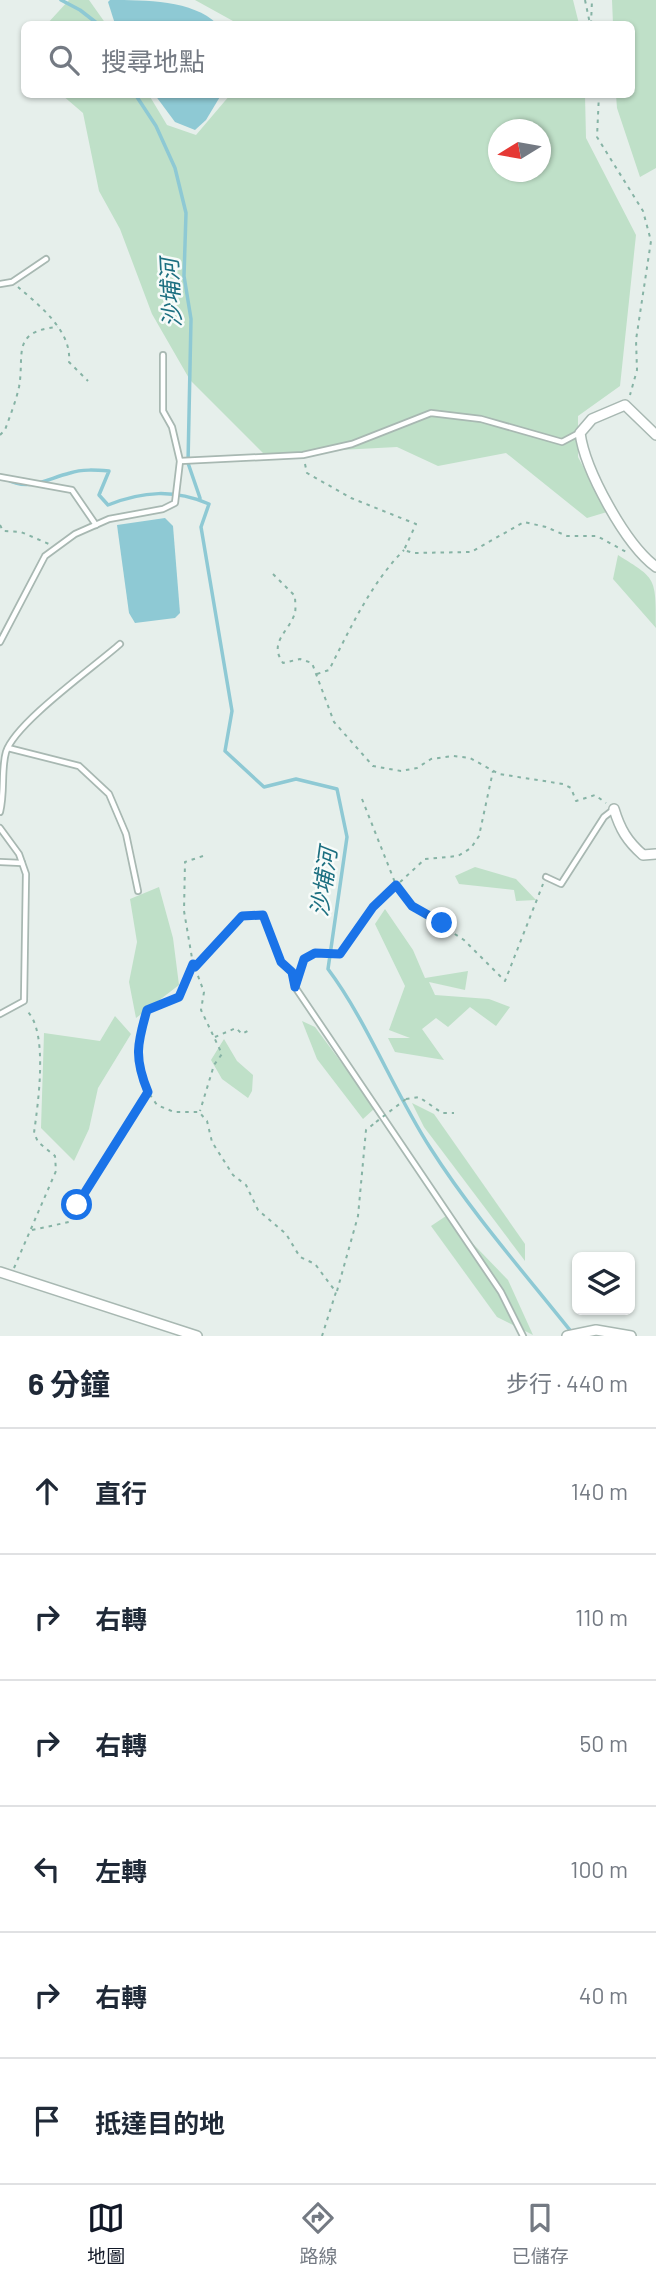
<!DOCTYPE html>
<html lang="zh-TW">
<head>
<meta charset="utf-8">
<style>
  body { margin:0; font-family:Barlow,"Noto Sans TC",sans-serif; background:#f2f2f3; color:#1f2937 }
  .controls { position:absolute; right:21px; bottom:21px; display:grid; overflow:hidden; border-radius:10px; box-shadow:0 2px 5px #0004 }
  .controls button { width:63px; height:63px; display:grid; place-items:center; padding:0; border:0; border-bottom:2px solid #e0e1e3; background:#fff; color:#1f2937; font:35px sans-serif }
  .compass { position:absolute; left:488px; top:119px; width:63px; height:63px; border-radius:50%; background:#fff; box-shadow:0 2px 5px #0004; rotate:259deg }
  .stop { position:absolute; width:21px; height:21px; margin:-16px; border:5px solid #1a73e8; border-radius:50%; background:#fff }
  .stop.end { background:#1a73e8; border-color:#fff; box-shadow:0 2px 7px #0008 }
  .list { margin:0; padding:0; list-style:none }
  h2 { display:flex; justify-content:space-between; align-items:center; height:91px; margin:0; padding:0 28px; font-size:30px }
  h2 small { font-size:23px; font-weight:400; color:#747a83 }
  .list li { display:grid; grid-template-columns:46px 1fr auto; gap:21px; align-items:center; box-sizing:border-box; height:126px; padding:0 28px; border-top:2px solid #e0e1e3 }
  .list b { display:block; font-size:26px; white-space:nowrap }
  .list em { font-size:23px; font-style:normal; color:#747a83 }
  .icon { flex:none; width:38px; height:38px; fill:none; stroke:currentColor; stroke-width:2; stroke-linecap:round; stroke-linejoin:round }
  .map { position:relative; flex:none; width:656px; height:1336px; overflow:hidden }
  .search { position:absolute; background:#fff; box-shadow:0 2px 5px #0004; left:21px; right:21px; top:21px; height:77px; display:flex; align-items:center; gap:18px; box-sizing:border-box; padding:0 24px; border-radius:10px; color:#747a83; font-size:26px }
  .sheet { height:847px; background:#fff }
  nav { display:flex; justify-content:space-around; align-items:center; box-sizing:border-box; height:98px; border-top:2px solid #e0e1e3; background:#fff; font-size:19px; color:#747a83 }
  nav a { display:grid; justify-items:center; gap:4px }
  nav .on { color:#111827 }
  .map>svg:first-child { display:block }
  .green { fill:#bfe0c8; fill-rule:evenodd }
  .water { fill:#8ec9d4 }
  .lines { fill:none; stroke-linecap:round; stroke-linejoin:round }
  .stream { stroke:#8ec9d4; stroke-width:3.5 }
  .lane-casing { stroke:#a8b8b2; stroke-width:8 }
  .street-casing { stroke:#a8b8b2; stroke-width:12 }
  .path { stroke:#86b3a5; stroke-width:2; stroke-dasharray:3.5 5; stroke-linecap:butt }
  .lane { stroke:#fff; stroke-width:4.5 }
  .street { stroke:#fff; stroke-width:9 }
  .path-bridge { stroke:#86b3a5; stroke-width:2; stroke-dasharray:3.5 5; stroke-linecap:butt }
  .route { stroke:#1a73e8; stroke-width:9 }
  .labels { text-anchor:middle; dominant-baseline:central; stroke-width:5; stroke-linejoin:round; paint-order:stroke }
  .water-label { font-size:23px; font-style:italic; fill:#1c6f80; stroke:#f7fbf9 }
</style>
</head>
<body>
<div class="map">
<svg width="656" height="1336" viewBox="0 0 656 1336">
  <rect width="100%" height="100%" fill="#e6efeb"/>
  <!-- green -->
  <g class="green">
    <path d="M69 0H89L106 24H47Z"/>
    <path d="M195 0H573L579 24H233V21Z"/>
    <path d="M612 0H656V168L640 177 617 108 616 95 632 94V24H613Z"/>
    <path d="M62 95H149L167 125 196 135 230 95H585L586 138 636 235 620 386 578 416V457L607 512 587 518 506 453 438 466 397 447 264 454 190 380 152 314 120 229 99 191 83 113ZM498 130H540V172H498Z"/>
    <path d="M618 555C656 579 656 576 656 628L613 579Z"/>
    <path d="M475 867 516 879 536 900 516 901 514 890 459 884 455 876Z"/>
    <path d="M159 887 173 938 179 985 136 1018 129 982 137 942 130 899Z"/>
    <path d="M385 909 413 950 425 978 468 971 465 990 429 982 435 995 489 999 510 1007 496 1026 470 1007 448 1027 436 1018 422 1029 444 1060 395 1052 388 1038H410L389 1030 405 986 375 924Z"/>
    <path d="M115 1016 131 1034 98 1088 89 1129 74 1161 41 1128 44 1033 100 1041Z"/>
    <path d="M302 1021 315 1027 375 1108 363 1119 317 1059Z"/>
    <path d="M224 1039 237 1061 253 1075 252 1091 248 1098 222 1079 211 1060Z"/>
    <path d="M412 1103 434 1114 525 1244V1261L424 1127Z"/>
    <path d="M446 1216 508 1280 533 1335 497 1317 431 1226Z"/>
  </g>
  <!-- water -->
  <g class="water">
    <path d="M110 0C145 0 193 0 217 24H115L108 2Z"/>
    <path d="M155 95H221L206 120 195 130 175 122Z"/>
    <path d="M165 518 173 526 180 613 175 618 135 623 129 613 117 525Z"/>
  </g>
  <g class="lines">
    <!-- stream -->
    <g class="stream">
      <path d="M61 0 80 10 98 24"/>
      <path d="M135 94 156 126 175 168 186 213 184 276 191 319 188 463 200 498"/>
      <path d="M6 479C29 492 46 479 70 473 82 469 96 470 109 471L99 495 108 505C143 491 174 489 209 504L201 527 232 711 225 751 264 787 296 779 337 789 347 837 328 969C367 1021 394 1092 431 1149 471 1212 526 1275 573 1334"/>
    </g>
    <defs>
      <g id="lane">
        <path d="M0 284 12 282 46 259"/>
        <path d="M180 461 303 455 352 444 431 413 481 419 562 442 579 433"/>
        <path d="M0 477 72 490 96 525"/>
        <path d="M0 642 45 556 75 534 109 519 163 509 175 503 180 461 172 427 163 411V355"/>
        <path d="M8 748 79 766 109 794 126 834 138 891"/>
        <path d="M0 812C5 792 1 769 6 752 15 723 94 667 120 644"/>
        <path d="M0 828 19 854 26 874 24 1001 0 1014"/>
        <path d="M0 862 22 863"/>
        <path d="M546 877 561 884 604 817 613 810"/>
        <path d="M295 987 501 1292 523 1336"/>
      </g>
      <g id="street">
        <path d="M656 435 625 405 592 419 580 433C585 470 625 544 656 567"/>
        <path d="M614 809C620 829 627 841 643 855L656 854"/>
        <path d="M0 1272 197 1336"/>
        <path d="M567 1336 596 1330 631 1336"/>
      </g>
    </defs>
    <!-- lane casing -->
    <use href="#lane" class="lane-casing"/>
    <!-- street casing -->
    <use href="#street" class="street-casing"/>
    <!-- path -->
    <g class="path">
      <path d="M585 0 590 24"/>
      <path d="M591 24 592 0"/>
      <path d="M599 94 597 137 643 211 651 241 636 340 637 370 630 395"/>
      <path d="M18 287C40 306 72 331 69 362L88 381"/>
      <path d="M0 435 5 430C10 416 16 401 19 387 25 355 10 331 58 327"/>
      <path d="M305 464 307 473 351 498 416 524 404 550 413 553 471 552 524 522 546 527 567 536H597L628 553"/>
      <path d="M0 525 3 531 21 532 49 544"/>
      <path d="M273 574 295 596C295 601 296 608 295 613 289 632 268 642 283 663L300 659 312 663 334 722 373 766 401 771 417 768 431 759 453 756 470 758 499 774 563 784 571 788 576 801 595 795 606 803"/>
      <path d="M317 674 329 670C350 629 371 583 404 550"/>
      <path d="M362 799 396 885 412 906 464 940 505 981 543 884"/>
      <path d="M203 856 185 862 184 911 193 964 179 997 147 1010 136 1049 140 1073 148 1092 157 1105 174 1112H199L207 1121 212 1142 233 1175 246 1185 258 1210 286 1234 300 1257 315 1264 336 1292 322 1336"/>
      <path d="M195 967 242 916 263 915 281 962 292 972 293 979"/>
      <path d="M195 968 204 992 201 1010 222 1054 214 1065 200 1111"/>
      <path d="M297 979 304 959 315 953 340 954 373 907 425 859 458 856 471 848 479 836 493 771"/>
      <path d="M215 1037 236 1028 242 1034 251 1029"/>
      <path d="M406 1099 419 1097 442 1113H454"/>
      <path d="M32 1230 69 1222 86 1189 94 1182 148 1092"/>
      <path d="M14 1268 56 1171 55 1156 38 1142 34 1133C38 1103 49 1030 26 1010"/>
      <path d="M337 1291 358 1216 366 1130 376 1122"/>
    </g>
    <!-- lane -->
    <use href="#lane" class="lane"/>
    <!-- street -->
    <use href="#street" class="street"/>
    <!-- path-bridge -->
    <path class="path-bridge" d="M376 1122 406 1099"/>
  </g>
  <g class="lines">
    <!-- route -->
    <path class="route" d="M77 1205 148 1092C134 1058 137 1044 147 1010L179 997 193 964 195 967 242 916 263 915 281 962 292 972 295 987 304 959 315 953 340 954 373 907 396 885 412 906 442 923"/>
  </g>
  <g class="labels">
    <!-- water labels -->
    <g class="water-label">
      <text transform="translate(170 293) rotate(-93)">沙埔河</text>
      <text transform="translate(323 882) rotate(-82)">沙埔河</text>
    </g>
  </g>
</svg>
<div class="controls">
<button><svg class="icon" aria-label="layers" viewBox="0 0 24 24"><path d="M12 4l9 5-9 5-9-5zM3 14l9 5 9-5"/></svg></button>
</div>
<svg class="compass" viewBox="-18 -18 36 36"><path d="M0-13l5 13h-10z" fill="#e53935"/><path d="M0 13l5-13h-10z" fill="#747a83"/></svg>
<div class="stop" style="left:77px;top:1205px"></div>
<div class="stop end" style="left:442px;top:923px"></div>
<div class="search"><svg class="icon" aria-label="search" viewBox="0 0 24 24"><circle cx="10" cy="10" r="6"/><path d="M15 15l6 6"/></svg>搜尋地點</div>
</div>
<section class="sheet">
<h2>6 分鐘<small>步行 · 440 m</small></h2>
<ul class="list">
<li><svg class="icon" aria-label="ahead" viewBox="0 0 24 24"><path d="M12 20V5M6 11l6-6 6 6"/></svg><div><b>直行</b></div><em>140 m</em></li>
<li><svg class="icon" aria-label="right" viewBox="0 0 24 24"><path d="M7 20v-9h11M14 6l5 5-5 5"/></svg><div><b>右轉</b></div><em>110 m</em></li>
<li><svg class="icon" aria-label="right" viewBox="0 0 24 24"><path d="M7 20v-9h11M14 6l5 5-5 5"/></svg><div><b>右轉</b></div><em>50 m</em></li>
<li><svg class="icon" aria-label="left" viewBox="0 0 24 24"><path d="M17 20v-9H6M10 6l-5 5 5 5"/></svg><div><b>左轉</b></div><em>100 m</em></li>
<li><svg class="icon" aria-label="right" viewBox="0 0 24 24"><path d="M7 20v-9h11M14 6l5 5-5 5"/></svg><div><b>右轉</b></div><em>40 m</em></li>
<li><svg class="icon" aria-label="arrive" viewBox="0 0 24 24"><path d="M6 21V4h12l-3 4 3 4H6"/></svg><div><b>抵達目的地</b></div></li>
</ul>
</section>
<nav>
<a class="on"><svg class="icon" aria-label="map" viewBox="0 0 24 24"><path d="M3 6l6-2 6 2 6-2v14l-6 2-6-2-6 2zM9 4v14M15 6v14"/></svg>地圖</a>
<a><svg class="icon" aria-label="directions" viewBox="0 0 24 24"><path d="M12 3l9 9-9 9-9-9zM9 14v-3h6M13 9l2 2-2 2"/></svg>路線</a>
<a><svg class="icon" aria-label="saved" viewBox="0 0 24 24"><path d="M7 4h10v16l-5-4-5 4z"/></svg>已儲存</a>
</nav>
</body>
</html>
